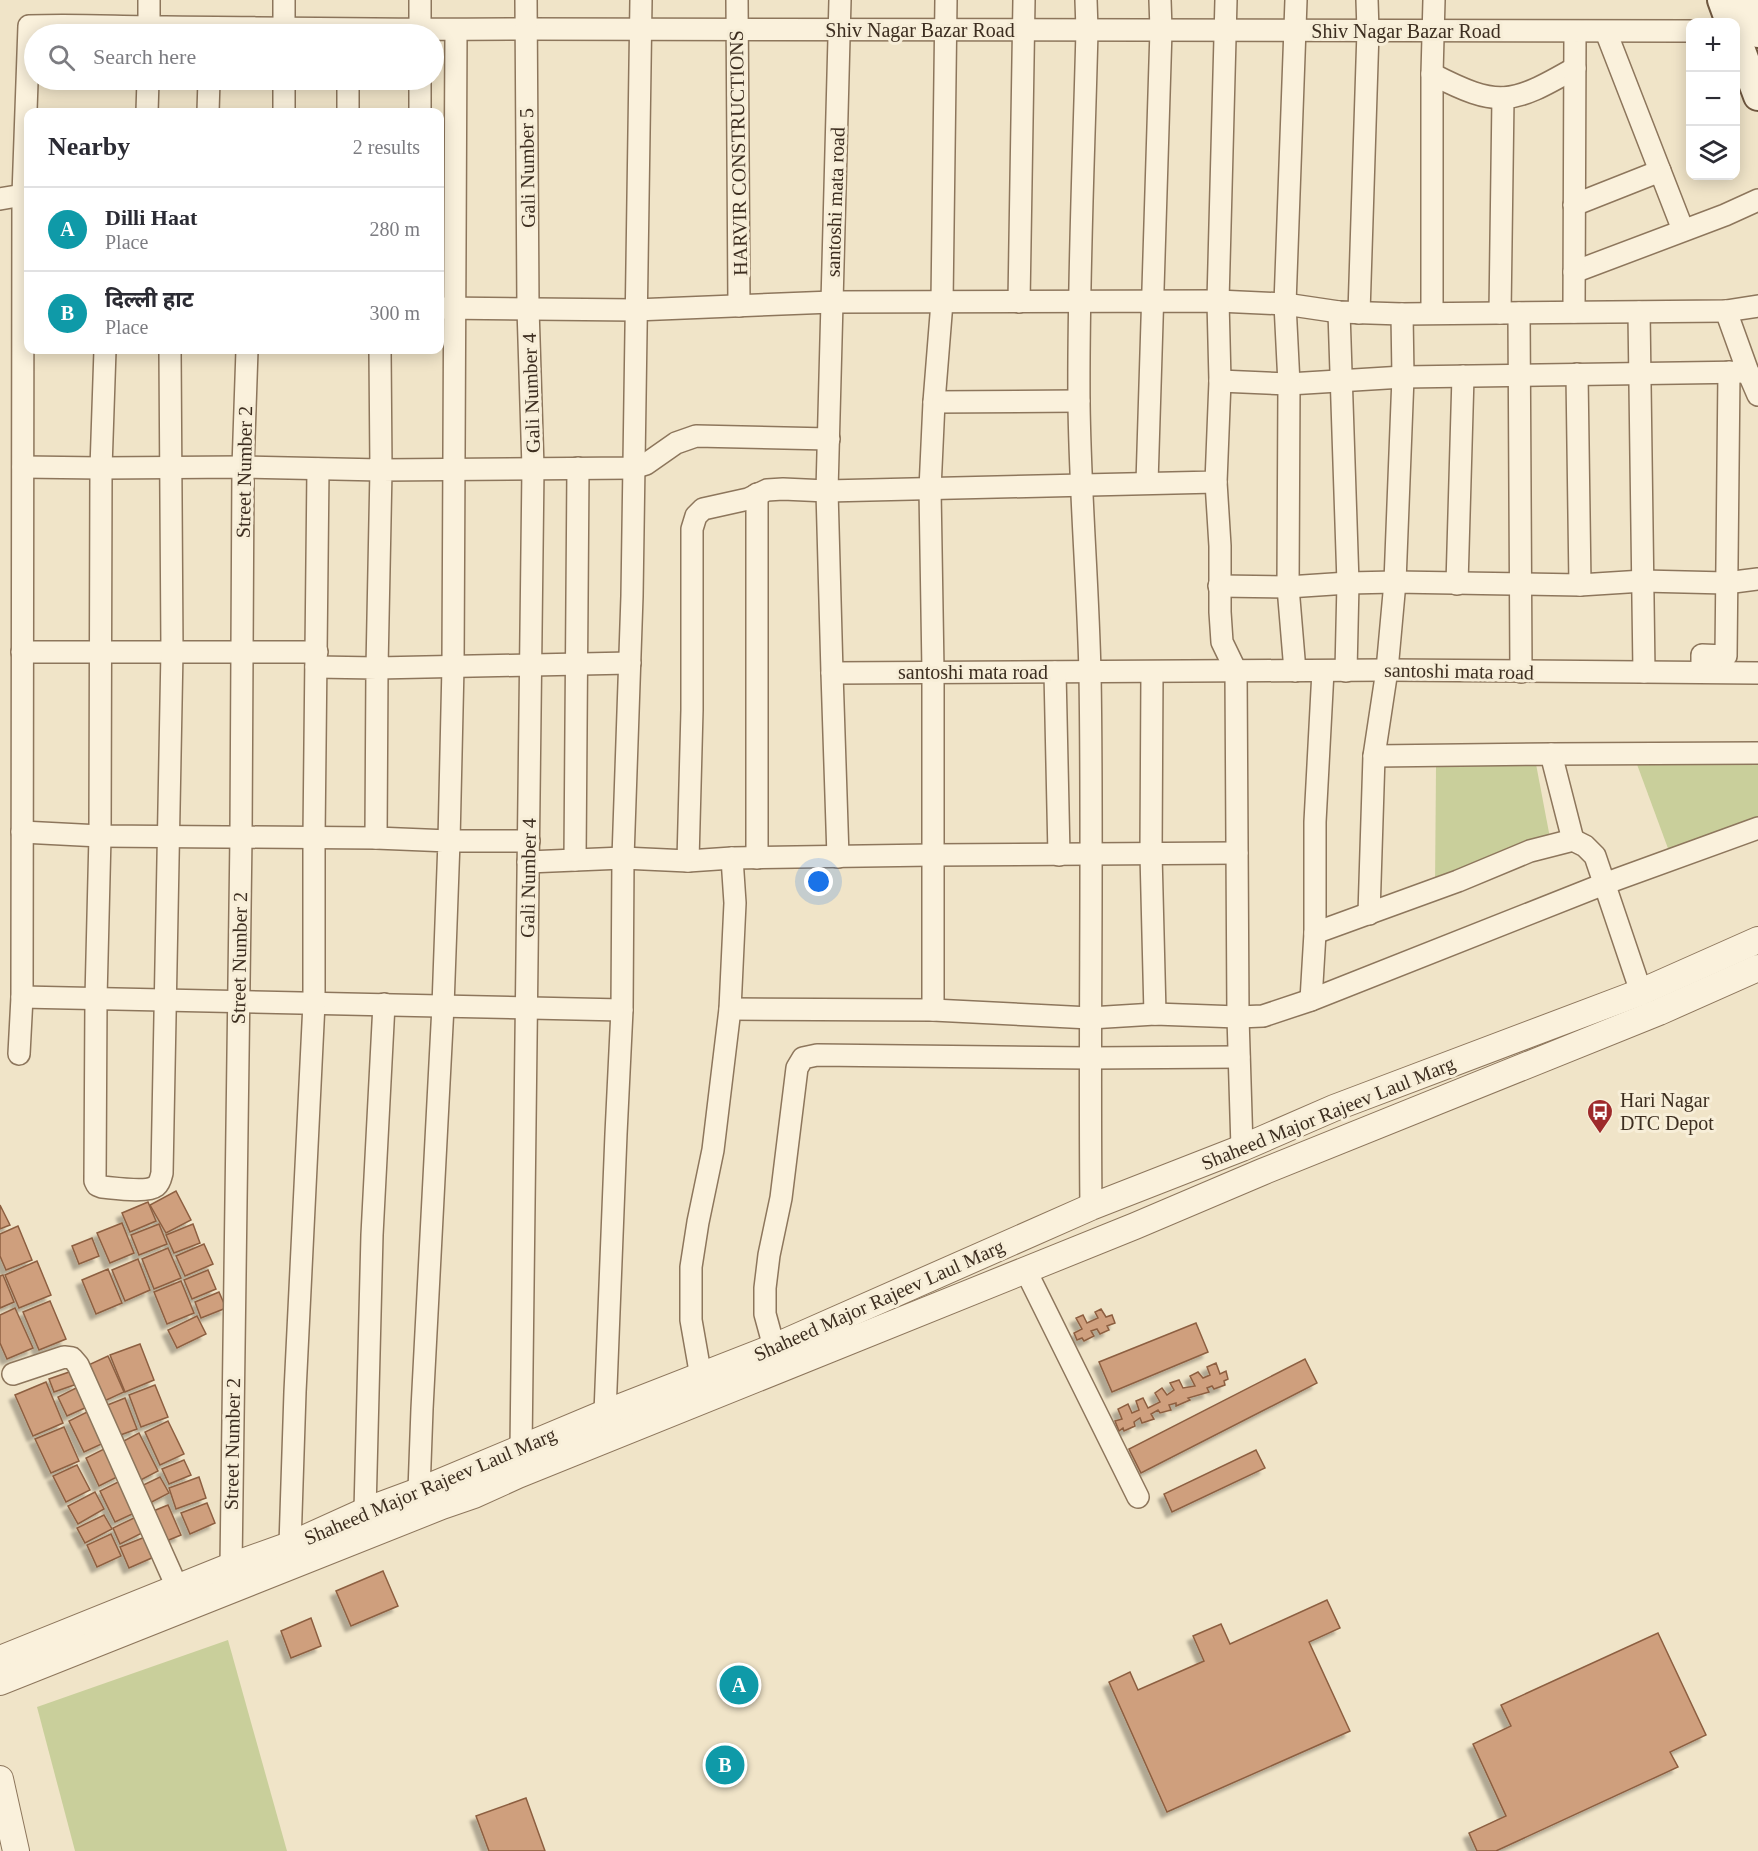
<!DOCTYPE html>
<html lang="en">
<head>
<meta charset="utf-8">
<style>
  body { margin:0; font-family:"Times New Roman","Noto Sans Devanagari",serif; background:#f7f7f7; color:#2b2b33 }
  .controls { position:absolute; right:18px; top:18px; display:grid; overflow:hidden; border-radius:12px; box-shadow:0 3px 15px #0003 }
  .controls button { width:54px; height:54px; display:grid; place-items:center; padding:0; border:0; border-bottom:2px solid #e1e1e2; background:#fff; color:#2b2b33; font:30px sans-serif }
  .you { position:absolute; left:819px; top:882px; width:21px; height:21px; margin:-15px; border:4px solid #fff; border-radius:50%; background:#1a73e8; box-shadow:0 0 0 9px #1a73e833 }
  .badge { display:grid; place-items:center; width:39px; height:39px; border-radius:50%; background:#7c3aed; color:#fff; font-size:20px; font-weight:700 }
  .pin { position:absolute; translate:-50% -50%; border:3px solid #fff; box-shadow:0 2px 6px #0006 }
  .list { margin:0; padding:0; list-style:none }
  h2 { display:flex; justify-content:space-between; align-items:center; height:78px; margin:0; padding:0 24px; font-size:26px }
  h2 small { font-size:20px; font-weight:400; color:#7c7c81 }
  .list li { display:grid; grid-template-columns:39px 1fr auto; gap:18px; align-items:center; box-sizing:border-box; height:84px; padding:0 24px; border-top:2px solid #e1e1e2 }
  .list b { display:block; font-size:22px; white-space:nowrap }
  .list p { margin:0; font-size:20px; white-space:nowrap; color:#7c7c81 }
  .list em { font-size:20px; font-style:normal; color:#7c7c81 }
  .icon { flex:none; width:33px; height:33px; fill:none; stroke:currentColor; stroke-width:2; stroke-linecap:round; stroke-linejoin:round }
  .map { position:relative; flex:none; width:1758px; height:1851px; overflow:hidden }
  .search { position:absolute; background:#fff; box-shadow:0 3px 15px #0003; left:24px; top:24px; width:420px; height:66px; display:flex; align-items:center; gap:15px; box-sizing:border-box; padding:0 21px; border-radius:33px; color:#7c7c81; font-size:22px }
  .panel { position:absolute; background:#fff; box-shadow:0 3px 15px #0003; left:24px; top:108px; width:420px; height:246px; border-radius:12px }
  .map>svg:first-child { display:block }
  .green { fill:#c9cf9b }
  .building { fill:#cf9f7d; stroke:#8d5f41; stroke-width:1.5; filter:url(#shadow) }
  .lines { fill:none; stroke-linecap:round; stroke-linejoin:round }
  .minor-casing { stroke:#8d765c; stroke-width:24 }
  .tertiary-casing { stroke:#8d765c; stroke-width:28 }
  .secondary-casing { stroke:#6f573f; stroke-width:32 }
  .minor { stroke:#faf1dc; stroke-width:21 }
  .tertiary { stroke:#faf1dc; stroke-width:26 }
  .secondary { stroke:#faf1dc; stroke-width:28 }
  .labels { text-anchor:middle; dominant-baseline:central; stroke-width:6; stroke-linejoin:round; paint-order:stroke }
  .street-label { font-size:20px; fill:#3d2e20; stroke:#f7eed8 }
  .poi-label { font-size:20px; fill:#3d2e20; stroke:#f7eed8; text-anchor:start }
</style>
</head>
<body>
<div class="map">
<svg width="1758" height="1851" viewBox="0 0 1758 1851">
  <defs>
    <filter id="shadow"><feDropShadow dx="-5.5" dy="5.5" stdDeviation="1.5" flood-color="#0004"/></filter>
  </defs>
  <rect width="100%" height="100%" fill="#f0e4c8"/>
  <!-- green -->
  <g class="green">
    <path d="M1635 759 1758 761V833L1673 862Z"/>
    <path d="M1536 764 1550 838 1435 886 1436 767Z"/>
    <path d="M228 1640 287 1851H75L37 1707Z"/>
  </g>
  <!-- building -->
  <g class="building">
    <path d="M176 1191 191 1220 166 1233 150 1205Z"/>
    <path d="M148 1202 156 1221 130 1232 122 1213Z"/>
    <path d="M0 1205 10 1225 0 1229Z"/>
    <path d="M122 1223 134 1253 110 1263 97 1233Z"/>
    <path d="M159 1224 167 1244 139 1255 131 1235Z"/>
    <path d="M193 1224 200 1243 174 1253 166 1235Z"/>
    <path d="M18 1226 32 1260 6 1270 0 1256V1234Z"/>
    <path d="M92 1238 99 1256 79 1264 72 1246Z"/>
    <path d="M204 1244 213 1264 185 1276 176 1256Z"/>
    <path d="M168 1248 181 1278 154 1289 142 1259Z"/>
    <path d="M138 1259 150 1290 125 1301 112 1270Z"/>
    <path d="M37 1261 51 1295 19 1308 5 1275Z"/>
    <path d="M108 1269 122 1303 96 1314 82 1280Z"/>
    <path d="M208 1270 216 1289 192 1299 184 1280Z"/>
    <path d="M3 1275 14 1302 0 1308V1276Z"/>
    <path d="M181 1281 194 1313 167 1324 154 1292Z"/>
    <path d="M219 1292 226 1308 201 1318 195 1302Z"/>
    <path d="M50 1301 66 1339 39 1350 23 1312Z"/>
    <path d="M15 1308 33 1348 7 1359 0 1343V1315Z"/>
    <path d="M1101 1309 1106 1317 1112 1315 1115 1323 1107 1326 1109 1330 1100 1334 1097 1329 1091 1331 1094 1336 1084 1341 1082 1338 1077 1340 1074 1333 1082 1329 1076 1318 1083 1315 1087 1323 1098 1318 1095 1312Z"/>
    <path d="M197 1316 206 1334 177 1348 168 1330Z"/>
    <path d="M1196 1323 1208 1352 1112 1392 1099 1362Z"/>
    <path d="M140 1344 154 1380 125 1392 110 1355Z"/>
    <path d="M108 1356 124 1392 100 1403 84 1367Z"/>
    <path d="M1305 1359 1317 1383 1141 1473 1129 1449Z"/>
    <path d="M1216 1363 1220 1374 1226 1371 1228 1379 1224 1381 1225 1385 1214 1389 1212 1386 1207 1388 1209 1392 1188 1398 1190 1400 1176 1406V1403L1169 1405 1171 1410 1160 1413 1158 1410 1151 1414 1154 1419 1142 1423 1140 1418 1134 1422 1135 1426 1124 1431 1123 1428 1119 1431 1115 1421 1122 1419 1118 1409 1128 1404 1132 1413 1139 1410 1136 1401 1143 1398 1148 1408 1160 1402 1155 1393 1162 1388 1167 1395 1174 1390 1170 1383 1179 1380 1183 1388 1195 1386 1190 1376 1198 1372 1203 1378 1210 1375 1207 1367Z"/>
    <path d="M72 1371 77 1384 54 1392 49 1379Z"/>
    <path d="M46 1382 63 1423 33 1436 15 1395Z"/>
    <path d="M155 1385 168 1417 141 1427 129 1395Z"/>
    <path d="M78 1387 87 1407 67 1416 58 1397Z"/>
    <path d="M125 1398 137 1429 112 1438 100 1408Z"/>
    <path d="M91 1410 106 1442 84 1452 69 1421Z"/>
    <path d="M168 1421 184 1454 160 1465 145 1432Z"/>
    <path d="M64 1427 79 1461 51 1473 35 1439Z"/>
    <path d="M139 1433 158 1471 135 1483 116 1445Z"/>
    <path d="M108 1447 121 1475 99 1486 86 1458Z"/>
    <path d="M1256 1450 1265 1468 1172 1512 1164 1494Z"/>
    <path d="M184 1460 191 1475 169 1484 162 1469Z"/>
    <path d="M77 1465 90 1490 66 1502 53 1476Z"/>
    <path d="M160 1477 169 1493 146 1505 137 1488Z"/>
    <path d="M199 1477 206 1498 176 1509 169 1488Z"/>
    <path d="M126 1478 141 1510 115 1522 100 1491Z"/>
    <path d="M95 1492 104 1509 78 1524 68 1506Z"/>
    <path d="M207 1503 215 1523 190 1534 181 1513Z"/>
    <path d="M168 1505 181 1535 159 1544 146 1514Z"/>
    <path d="M104 1515 112 1529 85 1543 77 1528Z"/>
    <path d="M136 1517 144 1532 120 1544 113 1528Z"/>
    <path d="M111 1534 121 1556 97 1567 87 1545Z"/>
    <path d="M145 1537 154 1557 129 1568 120 1547Z"/>
    <path d="M383 1571 398 1606 351 1626 336 1591Z"/>
    <path d="M1327 1600 1340 1628 1309 1642 1350 1731 1167 1812 1109 1682 1130 1672 1138 1690 1204 1661 1193 1636 1221 1624 1230 1644Z"/>
    <path d="M311 1618 321 1646 291 1658 281 1631Z"/>
    <path d="M1658 1633 1706 1735 1670 1752 1678 1767 1496 1851H1477L1469 1833 1506 1816 1473 1744 1511 1726 1501 1705Z"/>
    <path d="M526 1798 545 1851H489L476 1816Z"/>
  </g>
  <g class="lines">
    <defs>
      <g id="minor">
        <path d="M149 0V34"/>
        <path d="M737 0 739 306"/>
        <path d="M840 0 827 491 832 673 1387 670 1758 673"/>
        <path d="M1086 0 1087 30C1084 154 1078 278 1079 403 1080 493 1088 584 1090 674 1093 852 1089 1029 1091 1207"/>
        <path d="M456 30 453 666 449 841H529"/>
        <path d="M1606 32 1683 230"/>
        <path d="M284 34V0"/>
        <path d="M420 34V0"/>
        <path d="M1432 74C1498 108 1511 105 1575 68"/>
        <path d="M348 80V112"/>
        <path d="M147 112 148 80"/>
        <path d="M208 112 209 80"/>
        <path d="M284 112V80"/>
        <path d="M420 112V80"/>
        <path d="M0 199 23 195"/>
        <path d="M1574 205 1660 171"/>
        <path d="M1574 272 1725 215 1758 200"/>
        <path d="M1019 302 1024 0"/>
        <path d="M440 308 635 310 832 302 1218 301 1285 304 1339 312 1402 314 1726 311 1758 306"/>
        <path d="M1339 312 1348 583 1346 671"/>
        <path d="M1574 312 1575 32"/>
        <path d="M1639 312 1644 672"/>
        <path d="M1359 313 1368 31 1367 0"/>
        <path d="M1432 313V74L1434 0"/>
        <path d="M1500 313 1503 98"/>
        <path d="M1519 313 1521 672"/>
        <path d="M105 350 101 468 100 836 376 838"/>
        <path d="M1748 372 1758 395"/>
        <path d="M1577 374 1580 585"/>
        <path d="M1220 381 1289 384 1403 377 1748 372 1726 311"/>
        <path d="M934 402 1079 401"/>
        <path d="M23 467 101 468 243 467 381 470 380 350"/>
        <path d="M1216 482 1220 546V612L1222 642 1236 671 1238 1017 1242 1148"/>
        <path d="M1147 483 1161 30 1160 0"/>
        <path d="M757 494V858"/>
        <path d="M1457 584 1463 376"/>
        <path d="M1219 586 1288 587 1348 583 1395 582 1580 585 1643 581 1726 583 1758 579"/>
        <path d="M22 652H317"/>
        <path d="M630 663 377 668 381 470 633 468 646 464 676 443 696 436 829 439"/>
        <path d="M316 667 377 668 376 838 449 841 443 1006 422 1409 419 1491"/>
        <path d="M1295 671 1288 587 1289 384 1285 304 1296 0"/>
        <path d="M1055 672 1059 855"/>
        <path d="M1152 672 1151 854 1155 1014"/>
        <path d="M1702 672V655L1726 656 1729 372"/>
        <path d="M832 673 838 857"/>
        <path d="M1551 754 1758 753"/>
        <path d="M1374 756 1551 754 1573 840"/>
        <path d="M22 832 100 836 96 998 95 1181 97 1185 102 1187C114 1188 147 1193 156 1186 160 1183 161 1177 162 1173L172 651 170 350"/>
        <path d="M575 860 578 468"/>
        <path d="M688 861 692 710V529L696 516 703 509 748 499 767 490 783 489 827 491 1216 482 1220 381 1218 301 1226 0"/>
        <path d="M528 862 623 858 688 861 732 858 932 855 1237 853"/>
        <path d="M1369 914 1374 756 1387 670 1395 582 1403 377 1402 314"/>
        <path d="M1315 933 1458 881 1530 851 1573 840 1585 846 1595 856 1641 992"/>
        <path d="M22 997 622 1010"/>
        <path d="M1311 1000 1315 933V822L1323 671"/>
        <path d="M730 1009 933 1010 1090 1018 1155 1014 1238 1017 1263 1016 1311 1000 1604 884 1758 828"/>
        <path d="M933 1010V671L930 489 934 402 942 302 946 0"/>
        <path d="M19 1054 22 997 23 195 29 26C75 24 120 27 166 27 286 28 406 30 525 29L1690 31"/>
        <path d="M1025 1269 1138 1497"/>
        <path d="M774 1347 765 1314V1288L769 1255 781 1198 797 1068 803 1058 817 1055 1089 1058 1239 1057"/>
        <path d="M13 1374 64 1357 72 1358 78 1365 177 1587"/>
        <path d="M701 1377 691 1320V1267L698 1222 713 1150 730 1009 735 903 732 858"/>
        <path d="M605 1413 616 1134 622 1010 623 858 632 596 641 0"/>
        <path d="M521 1449 533 468 528 308 526 0"/>
        <path d="M365 1511 372 1235 384 1004"/>
        <path d="M290 1545 295 1392 314 1003V837L318 469"/>
        <path d="M231 1566 241 836 243 467 247 350"/>
      </g>
      <g id="tertiary">
        <path d="M0 1659 231 1566 290 1545 365 1511 419 1491 605 1413 774 1347 1091 1207 1242 1148 1334 1108 1641 992 1758 940"/>
        <path d="M0 1682 442 1506 474 1495 518 1475 1135 1226 1262 1172 1659 1012 1758 968"/>
        <path d="M0 1779 16 1851"/>
      </g>
      <g id="secondary">
        <path d="M1722 0 1730 22"/>
        <path d="M1745 0 1758 33"/>
        <path d="M1736 37 1758 96"/>
      </g>
    </defs>
    <!-- minor casing -->
    <use href="#minor" class="minor-casing"/>
    <!-- tertiary casing -->
    <use href="#tertiary" class="tertiary-casing"/>
    <!-- secondary casing -->
    <use href="#secondary" class="secondary-casing"/>
    <!-- minor -->
    <use href="#minor" class="minor"/>
    <!-- tertiary -->
    <use href="#tertiary" class="tertiary"/>
    <!-- secondary -->
    <use href="#secondary" class="secondary"/>
  </g>
  <!-- icons -->
  <defs>
    <symbol id="bus-pin" viewBox="-11 -11 22 30"><path d="M0 17L-7.5 6A9.5 9.5 0 1 1 7.5 6Z" fill="#9e2a2b" stroke="#f7eed8"/><path d="M-5-6H5V4H4V6H2V4H-2V6H-4V4H-5ZM-3.5-4V0h7V-4ZM-3.5 1.2v1.5H-2V1.2ZM2 1.2v1.5H3.5V1.2Z" fill="#fff"/></symbol>
  </defs>
  <g fill-rule="evenodd">
    <use href="#bus-pin" x="1585" y="1097" width="30" height="40"/>
  </g>
  <g class="labels">
    <!-- street labels -->
    <g class="street-label">
      <text x="920" y="30">Shiv Nagar Bazar Road</text>
      <text x="1406" y="31">Shiv Nagar Bazar Road</text>
      <text transform="translate(738 153) rotate(-91)">HARVIR CONSTRUCTIONS</text>
      <text transform="translate(527 168) rotate(-91)">Gali Number 5</text>
      <text transform="translate(835 202) rotate(-88)">santoshi mata road</text>
      <text transform="translate(531 393) rotate(-92)">Gali Number 4</text>
      <text transform="translate(244 472) rotate(-89)">Street Number 2</text>
      <text transform="translate(1459 671) rotate(1)">santoshi mata road</text>
      <text x="973" y="672">santoshi mata road</text>
      <text transform="translate(528 878) rotate(-89)">Gali Number 4</text>
      <text transform="translate(239 958) rotate(-89)">Street Number 2</text>
      <text transform="translate(1328 1113) rotate(-22)">Shaheed Major Rajeev Laul Marg</text>
      <text transform="translate(879 1300) rotate(-24)">Shaheed Major Rajeev Laul Marg</text>
      <text transform="translate(232 1444) rotate(-89)">Street Number 2</text>
      <text transform="translate(430 1486) rotate(-23)">Shaheed Major Rajeev Laul Marg</text>
    </g>
    <!-- poi labels -->
    <g class="poi-label">
      <text x="1620" y="1100">Hari Nagar<tspan x="1620" dy="23">DTC Depot</tspan></text>
    </g>
  </g>
</svg>
<div class="controls">
<button>+</button>
<button>−</button>
<button><svg class="icon" aria-label="layers" viewBox="0 0 24 24"><path d="M12 4l9 5-9 5-9-5zM3 14l9 5 9-5"/></svg></button>
</div>
<div class="you"></div>
<div class="pin badge" style="left:739px;top:1685px;background:#0f9aa8">A</div>
<div class="pin badge" style="left:725px;top:1765px;background:#0f9aa8">B</div>
<div class="search"><svg class="icon" aria-label="search" viewBox="0 0 24 24"><circle cx="10" cy="10" r="6"/><path d="M15 15l6 6"/></svg>Search here</div>
<section class="panel">
<h2>Nearby<small>2 results</small></h2>
<ul class="list">
<li><span class="badge" style="background:#0f9aa8">A</span><div><b>Dilli Haat</b><p>Place</p></div><em>280 m</em></li>
<li><span class="badge" style="background:#0f9aa8">B</span><div><b>दिल्ली हाट</b><p>Place</p></div><em>300 m</em></li>
</ul>
</section>
</div>
</body>
</html>
